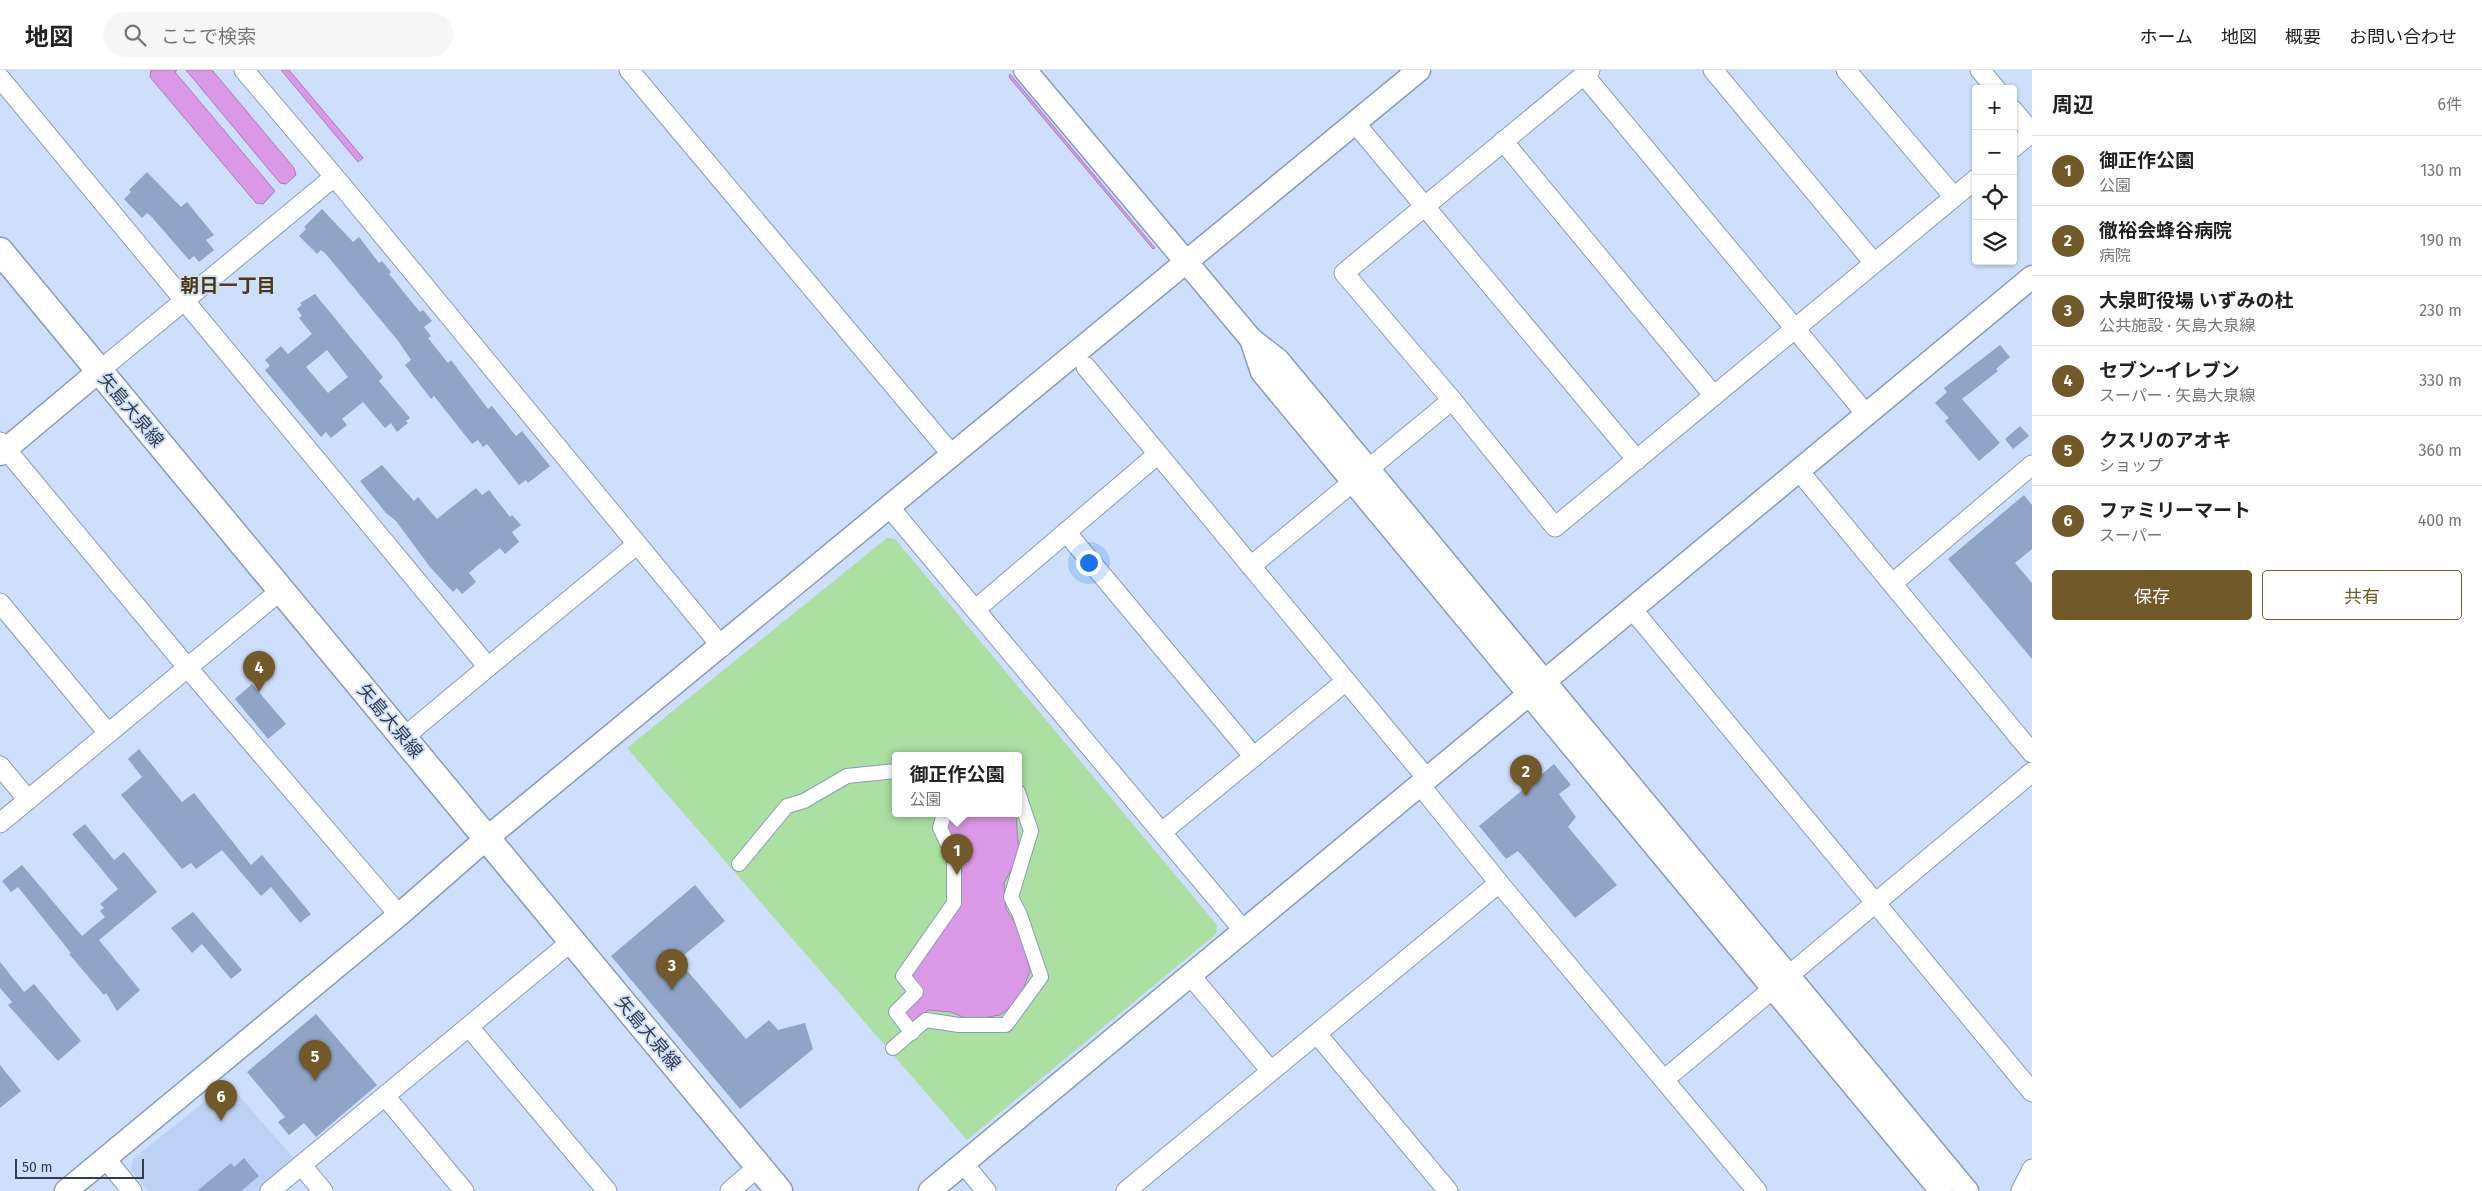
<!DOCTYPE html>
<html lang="ja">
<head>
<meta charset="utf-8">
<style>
  body { margin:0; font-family:"Fira Sans","Noto Sans JP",sans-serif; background:#f6f6f6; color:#222 }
  .controls { position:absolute; right:15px; top:15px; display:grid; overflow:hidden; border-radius:5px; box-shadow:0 1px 4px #0004 }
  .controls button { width:45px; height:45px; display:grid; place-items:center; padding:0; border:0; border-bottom:1px solid #e0e0e0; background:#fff; color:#222; font:25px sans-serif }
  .scale { position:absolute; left:15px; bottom:12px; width:129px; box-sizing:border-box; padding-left:5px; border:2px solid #343c4b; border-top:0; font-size:14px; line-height:18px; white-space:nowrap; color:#343c4b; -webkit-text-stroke:4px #cddffd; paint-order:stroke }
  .you { position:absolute; left:1088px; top:492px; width:18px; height:18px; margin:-12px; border:4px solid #fff; border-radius:50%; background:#1a73e8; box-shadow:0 0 0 8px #1a73e833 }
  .badge { display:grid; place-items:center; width:32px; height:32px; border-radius:50%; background:#72592a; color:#fff; font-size:16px; font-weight:700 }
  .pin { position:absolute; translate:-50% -41px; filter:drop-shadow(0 1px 2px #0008) }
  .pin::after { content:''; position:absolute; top:26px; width:18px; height:15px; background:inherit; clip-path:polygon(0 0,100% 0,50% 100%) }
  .popup { position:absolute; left:892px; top:682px; width:130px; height:65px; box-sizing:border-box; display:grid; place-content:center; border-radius:5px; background:#fff; filter:drop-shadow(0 1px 4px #0005); font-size:16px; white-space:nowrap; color:#767676 }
  .popup b { font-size:19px; color:#222 }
  .popup::after { content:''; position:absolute; left:50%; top:100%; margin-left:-10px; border:10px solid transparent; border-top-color:#fff }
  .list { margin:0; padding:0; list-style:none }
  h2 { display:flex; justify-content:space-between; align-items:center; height:65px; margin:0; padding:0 20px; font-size:21px }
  h2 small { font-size:16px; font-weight:400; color:#767676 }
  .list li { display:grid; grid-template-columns:32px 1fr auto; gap:15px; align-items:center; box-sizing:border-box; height:70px; padding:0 20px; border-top:1px solid #e0e0e0 }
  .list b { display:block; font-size:19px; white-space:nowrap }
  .list p { margin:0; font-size:16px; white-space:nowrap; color:#767676 }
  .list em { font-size:16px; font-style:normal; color:#767676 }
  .actions { display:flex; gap:10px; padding:15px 20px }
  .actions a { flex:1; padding:11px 0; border:1px solid #72592a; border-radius:5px; text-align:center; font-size:18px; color:#72592a }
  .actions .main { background:#72592a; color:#fff }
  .icon { flex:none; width:28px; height:28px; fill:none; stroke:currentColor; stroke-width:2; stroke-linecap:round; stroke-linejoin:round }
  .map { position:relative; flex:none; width:2032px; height:1121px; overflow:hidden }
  header { display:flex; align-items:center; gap:30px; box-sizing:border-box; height:70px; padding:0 25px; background:#fff; border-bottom:1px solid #e0e0e0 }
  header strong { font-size:24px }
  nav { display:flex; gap:28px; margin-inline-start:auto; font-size:18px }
  .search { width:350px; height:45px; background:#f6f6f6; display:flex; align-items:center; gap:12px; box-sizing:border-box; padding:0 18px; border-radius:28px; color:#767676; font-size:19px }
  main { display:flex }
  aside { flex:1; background:#fff }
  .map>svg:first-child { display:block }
  .built { fill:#bdd1f4 }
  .green { fill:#abe0a2; fill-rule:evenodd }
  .water { fill:#da98e6; stroke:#a87cb8 }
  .building { fill:#8fa4c7; fill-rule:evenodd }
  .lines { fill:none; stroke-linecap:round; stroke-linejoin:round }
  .pedestrian-casing { stroke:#889cbf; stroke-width:16 }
  .minor-casing { stroke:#889cbf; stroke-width:21 }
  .tertiary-casing { stroke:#889cbf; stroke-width:25 }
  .secondary-casing { stroke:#889cbf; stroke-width:29 }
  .pedestrian { stroke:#fff; stroke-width:14 }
  .minor { stroke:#fff; stroke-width:19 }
  .tertiary { stroke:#fff; stroke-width:22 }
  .secondary { stroke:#fff; stroke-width:26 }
  .labels { text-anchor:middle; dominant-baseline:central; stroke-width:4; stroke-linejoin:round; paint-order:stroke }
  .street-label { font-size:18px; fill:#343c4b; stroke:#cddffd }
  .neighbourhood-label { font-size:19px; font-weight:bold; fill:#4d3914; stroke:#cddffd }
</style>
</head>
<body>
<header>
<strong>地図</strong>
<div class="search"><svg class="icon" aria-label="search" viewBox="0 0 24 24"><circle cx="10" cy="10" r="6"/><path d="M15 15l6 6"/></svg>ここで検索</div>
<nav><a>ホーム</a><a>地図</a><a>概要</a><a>お問い合わせ</a></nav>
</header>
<main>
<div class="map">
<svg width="2032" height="1121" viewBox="0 0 2032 1121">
  <rect width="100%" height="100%" fill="#cddffd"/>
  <!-- built -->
  <path class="built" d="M228 1013 295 1090 259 1121H148L131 1100 133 1089Z"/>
  <!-- green -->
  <path class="green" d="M887 468 895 469 1217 855 1216 864 967 1070 627 678ZM896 686H1018V744H896Z"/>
  <!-- water -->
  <g class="water">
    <path d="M151 0H177L175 2 275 121 263 134 256 133 150 7Z"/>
    <path d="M186 0H212L294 98 296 105 286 114 280 113Z"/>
    <path d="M281 0H289L363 88 358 92Z"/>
    <path d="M1010 4 1155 178 1153 179 1009 7Z"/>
    <path d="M952 744H1016L1019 785 1004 813 1006 839 1022 865 1030 901 1019 930 1000 945 970 950 951 942 928 940 914 953 902 939 919 924 906 904 934 874 960 836 947 757Z"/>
  </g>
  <!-- building -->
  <g class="building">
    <path d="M147 102 181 137 187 132 214 165 206 170 214 180 199 192 194 186 189 190 150 145 147 143 142 148 124 129 131 122 129 120Z"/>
    <path d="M322 139 353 172 359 167 379 193 382 191 391 202 389 204 420 242 423 240 432 251 424 257 431 266 428 268 448 293 451 290 488 339 492 336 516 366 522 361 550 396 528 413 526 410 519 415 487 374 483 377 478 370 472 374 434 326 431 329 405 295 411 290 399 272 325 183 321 180 317 184 299 166 306 159 304 157Z"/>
    <path d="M315 224 383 307 379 311 410 348 406 351 408 353 397 362 391 353 385 358 363 332 342 349 347 355 331 368 326 362 321 367 265 300 270 296 265 290 281 276 288 284 312 264 299 248 302 246 297 239 302 235 300 233ZM327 280 348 307 328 323 306 297Z"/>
    <path d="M2000 275 2010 287 1996 299 1998 301 1962 329 2000 373 1979 391 1945 351 1949 348 1935 333 1947 322 1944 318Z"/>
    <path d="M2020 356 2029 366 2013 379 2005 369Z"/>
    <path d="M382 395 414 431 418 427 437 449 476 418 482 425 489 420 510 447 512 445 521 455 512 462 519 472 505 484 500 478 478 495 469 503 476 512 462 524 457 518 453 522 430 497 396 451 386 443 360 411Z"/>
    <path d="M2024 425 2032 435V479L2015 493 2032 513V589L1948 489Z"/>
    <path d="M252 614 286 654 268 669 235 629Z"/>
    <path d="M139 679 182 732 194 723 251 795 262 785 311 844 300 853 271 817 261 826 222 780 196 799 191 793 182 799 121 725 142 707 128 689Z"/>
    <path d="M1554 694 1571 715 1559 724 1576 747 1568 757 1617 815 1575 848 1518 781 1506 789 1479 756Z"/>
    <path d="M85 754 114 790 124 782 157 822 99 870 140 920 117 941 106 923 104 925 69 884 71 883 18 817 11 822 2 811 22 795 82 866 105 847 100 841 104 838 100 834 118 819 72 764Z"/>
    <path d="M695 815 725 851 678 890 746 969 769 950 778 960 805 953 813 979 740 1039 611 886Z"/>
    <path d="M193 842 242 900 231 909 202 874 192 883 171 858Z"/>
    <path d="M0 892 24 922 34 914 81 971 58 991 8 935 12 932 0 918Z"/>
    <path d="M316 944 377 1015 316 1067 304 1053 289 1065 278 1052 285 1047 247 1002Z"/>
    <path d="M0 995 21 1021 0 1038Z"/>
    <path d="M244 1088 259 1106 241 1121H197L231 1093 234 1097Z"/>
  </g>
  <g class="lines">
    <defs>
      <g id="pedestrian">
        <path d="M739 794 787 736 804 731 847 706 896 701"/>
        <path d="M912 963 896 942 916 922 903 906 954 833V787L940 758 944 744"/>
        <path d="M893 978 926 950 959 955H1006L1041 907 1020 845 1011 827 1031 761 1018 722"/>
      </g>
      <g id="minor">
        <path d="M244 0 343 117 722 577"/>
        <path d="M629 0 953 386"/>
        <path d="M1590 0 1344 203 1452 330 1555 457 1976 109"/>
        <path d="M1713 0 1874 193"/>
        <path d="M1846 0 1954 127"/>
        <path d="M1980 0 1996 19"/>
        <path d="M1584 5 1866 344"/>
        <path d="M0 8 488 597 404 667"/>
        <path d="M2013 40 2032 63"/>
        <path d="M1355 53 1637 390"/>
        <path d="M1503 71 1714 326"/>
        <path d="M2013 78 2032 62"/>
        <path d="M1086 297 1419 699"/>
        <path d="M99 301 334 107"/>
        <path d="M0 372 187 597 399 845"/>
        <path d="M1799 401 2032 683"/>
        <path d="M890 438 1244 861"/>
        <path d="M1066 462 1254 687"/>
        <path d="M1251 496 1452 330"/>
        <path d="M1893 513 2032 395"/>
        <path d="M0 533 108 663"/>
        <path d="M976 539 1158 384"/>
        <path d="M1632 539 2032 1022"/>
        <path d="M488 597 636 475"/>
        <path d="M0 696 28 730"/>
        <path d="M1420 715 1499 813 1757 1121"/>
        <path d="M0 753 280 521"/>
        <path d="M1162 762 1346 611"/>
        <path d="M1190 905 1271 1001"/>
        <path d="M469 957 607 1121"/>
        <path d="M1317 964 1448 1121"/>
        <path d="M1665 1009 2032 702"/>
        <path d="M385 1026 464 1121"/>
        <path d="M105 1088 132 1121"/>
        <path d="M963 1093 986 1121"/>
        <path d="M301 1095 323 1121"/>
        <path d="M270 1121 572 871"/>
        <path d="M730 1121 759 1096"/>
        <path d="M1126 1121 1499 813"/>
        <path d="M2021 1121 2032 1099"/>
      </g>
      <g id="tertiary">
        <path d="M1025 0 1251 269 1278 290 1967 1121"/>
        <path d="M1251 269 1262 302 1941 1121"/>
        <path d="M0 384 99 301"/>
        <path d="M66 1121 399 845 487 768 1419 0"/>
        <path d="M930 1121 2032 207"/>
      </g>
      <path id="secondary" d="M0 181 779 1121"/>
    </defs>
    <!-- pedestrian casing -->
    <use href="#pedestrian" class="pedestrian-casing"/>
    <!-- minor casing -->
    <use href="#minor" class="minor-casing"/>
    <!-- tertiary casing -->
    <use href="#tertiary" class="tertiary-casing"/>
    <!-- secondary casing -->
    <use href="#secondary" class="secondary-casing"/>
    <!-- pedestrian -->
    <use href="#pedestrian" class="pedestrian"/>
    <!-- minor -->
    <use href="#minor" class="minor"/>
    <!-- tertiary -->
    <use href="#tertiary" class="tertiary"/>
    <!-- secondary -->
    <use href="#secondary" class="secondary"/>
  </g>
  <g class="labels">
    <!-- street labels -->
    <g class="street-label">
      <text transform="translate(131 340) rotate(50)">矢島大泉線</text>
      <text transform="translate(390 651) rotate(50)">矢島大泉線</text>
      <text transform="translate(648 963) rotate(50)">矢島大泉線</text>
    </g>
    <!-- neighbourhood labels -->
    <g class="neighbourhood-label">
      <text x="228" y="215">朝日一丁目</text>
    </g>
  </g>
</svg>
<div class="controls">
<button>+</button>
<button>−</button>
<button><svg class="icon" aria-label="locate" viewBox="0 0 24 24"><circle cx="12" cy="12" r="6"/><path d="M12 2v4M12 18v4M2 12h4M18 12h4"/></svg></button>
<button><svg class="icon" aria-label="layers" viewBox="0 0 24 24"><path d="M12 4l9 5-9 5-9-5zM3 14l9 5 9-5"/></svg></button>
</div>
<div class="scale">50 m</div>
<div class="you"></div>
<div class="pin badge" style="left:957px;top:805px">1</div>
<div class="popup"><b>御正作公園</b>公園</div>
<div class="pin badge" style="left:1526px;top:726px">2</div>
<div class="pin badge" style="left:672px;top:920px">3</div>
<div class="pin badge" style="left:259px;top:622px">4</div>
<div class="pin badge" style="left:315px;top:1011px">5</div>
<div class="pin badge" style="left:221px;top:1051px">6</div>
</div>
<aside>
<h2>周辺<small>6件</small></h2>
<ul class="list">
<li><span class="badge">1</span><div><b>御正作公園</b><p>公園</p></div><em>130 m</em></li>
<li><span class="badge">2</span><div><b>徹裕会蜂谷病院</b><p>病院</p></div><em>190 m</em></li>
<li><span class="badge">3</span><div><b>大泉町役場 いずみの杜</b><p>公共施設 · 矢島大泉線</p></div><em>230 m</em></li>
<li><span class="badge">4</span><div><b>セブン-イレブン</b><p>スーパー · 矢島大泉線</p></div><em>330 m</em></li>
<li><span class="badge">5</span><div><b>クスリのアオキ</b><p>ショップ</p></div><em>360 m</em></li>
<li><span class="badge">6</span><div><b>ファミリーマート</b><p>スーパー</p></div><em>400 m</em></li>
</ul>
<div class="actions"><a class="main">保存</a><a>共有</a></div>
</aside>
</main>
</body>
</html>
